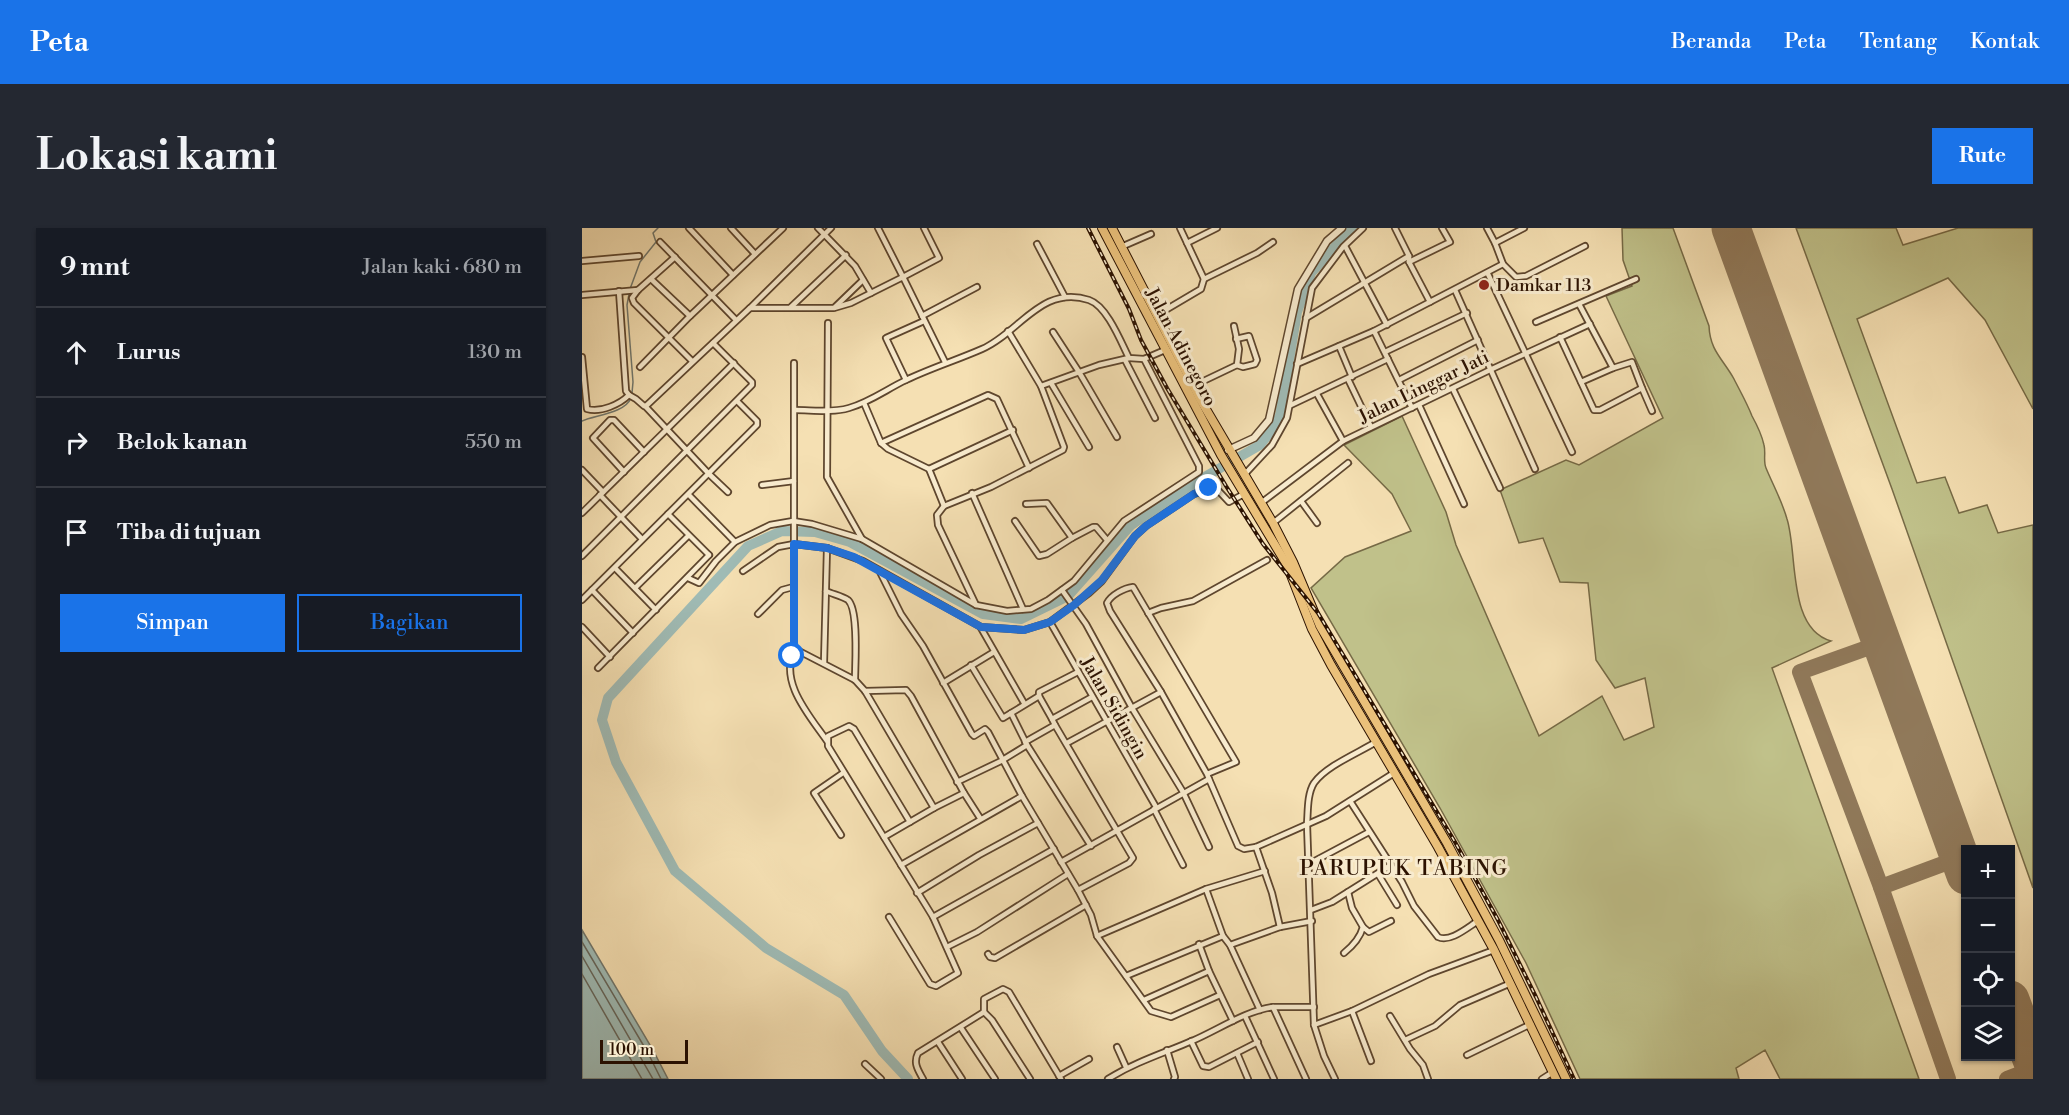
<!DOCTYPE html>
<html lang="id">
<head>
<meta charset="utf-8">
<style>
  body { margin:0; font-family:"Libre Bodoni",serif; background:#242831; color:#f1f3f6 }
  .controls { position:absolute; right:18px; bottom:18px; display:grid; overflow:hidden; border-radius:0px; box-shadow:0 2px 4px #0004 }
  .controls button { width:54px; height:54px; display:grid; place-items:center; padding:0; border:0; border-bottom:2px solid #363941; background:#171b24; color:#f1f3f6; font:30px sans-serif }
  .scale { position:absolute; left:18px; bottom:15px; width:88px; box-sizing:border-box; padding-left:6px; border:3px solid #2c1201; border-top:0; font-size:16px; line-height:21px; white-space:nowrap; color:#2c1201; -webkit-text-stroke:4px #f8ebce; paint-order:stroke }
  .stop { position:absolute; width:18px; height:18px; margin:-14px; border:4px solid #1a73e8; border-radius:50%; background:#fff }
  .stop.end { background:#1a73e8; border-color:#fff; box-shadow:0 2px 6px #0008 }
  .list { margin:0; padding:0; list-style:none }
  h2 { display:flex; justify-content:space-between; align-items:center; height:78px; margin:0; padding:0 24px; font-size:26px }
  h2 small { font-size:20px; font-weight:400; color:#9ea1a6 }
  .list li { display:grid; grid-template-columns:39px 1fr auto; gap:18px; align-items:center; box-sizing:border-box; height:90px; padding:0 24px; border-top:2px solid #363941 }
  .list b { display:block; font-size:22px; white-space:nowrap }
  .list em { font-size:20px; font-style:normal; color:#9ea1a6 }
  .actions { display:flex; gap:12px; padding:18px 24px }
  .actions a { flex:1; padding:14px 0; border:2px solid #1a73e8; border-radius:0px; text-align:center; font-size:21px; color:#1a73e8 }
  .actions .main { background:#1a73e8; color:#fff }
  .icon { flex:none; width:33px; height:33px; fill:none; stroke:currentColor; stroke-width:2; stroke-linecap:round; stroke-linejoin:round }
  .map { position:relative; flex:none; width:1451px; height:851px; overflow:hidden; border-radius:0px }
  header { display:flex; align-items:center; gap:36px; box-sizing:border-box; height:84px; padding:0 30px; background:#1a73e8; color:#fff }
  header strong { font-size:28px }
  nav { display:flex; gap:33px; margin-inline-start:auto; font-size:21px }
  .intro { display:flex; align-items:center; justify-content:space-between; box-sizing:border-box; height:144px; padding:0 36px }
  h1 { margin:0; font-size:42px }
  .button { padding:15px 27px; border-radius:0px; background:#1a73e8; color:#fff; font-size:21px; font-weight:700 }
  main { display:flex; gap:36px; padding:0 36px }
  aside { flex:1; background:#171b24; border-radius:0px; box-shadow:0 2px 4px #0004 }
  .map>svg:first-child { display:block }
  .green { fill:#c0c18a; stroke:#766a46; stroke-width:1.5 }
  .water { fill:#9fbbb5; stroke:#71776d; stroke-width:1.5 }
  .lines { fill:none; stroke-linecap:round; stroke-linejoin:round }
  .shore { stroke:#66665b; stroke-width:1.5 }
  .stream { stroke:#71776d; stroke-width:1.5 }
  .river { stroke:#9fbbb5; stroke-width:10 }
  .taxiway { stroke:#90795a; stroke-width:16 }
  .runway { stroke:#90795a; stroke-width:39 }
  .minor-casing { stroke:#5e462e; stroke-width:8 }
  .tertiary-casing { stroke:#5e462e; stroke-width:9 }
  .trunk-casing { stroke:#2c1201; stroke-width:10 }
  .minor { stroke:#f8ebce; stroke-width:4.5 }
  .tertiary { stroke:#f8ebce; stroke-width:6 }
  .trunk { stroke:#eac07a; stroke-width:8 }
  .rail-casing { stroke:#2c1201; stroke-width:4 }
  .rail { stroke:#f8ebce; stroke-width:1.5; stroke-dasharray:4.5; stroke-linecap:butt }
  .route { stroke:#1a73e8; stroke-width:8 }
  .poi-dot { fill:#8f2418; stroke:#f8ebce; stroke-width:2 }
  .labels { text-anchor:middle; dominant-baseline:central; stroke-width:6; stroke-linejoin:round; paint-order:stroke }
  .poi-label { font-size:18px; fill:#2c1201; stroke:#f8ebce; text-anchor:start }
  .street-label { font-size:18px; fill:#2c1201; stroke:#f8ebce }
  .quarter-label { font-size:21px; letter-spacing:1.5px; fill:#2c1201; stroke:#f8ebce }
</style>
</head>
<body>
<header>
<strong>Peta</strong>
<nav><a>Beranda</a><a>Peta</a><a>Tentang</a><a>Kontak</a></nav>
</header>
<div class="intro"><h1>Lokasi kami</h1><a class="button">Rute</a></div>
<main>
<aside>
<h2>9 mnt<small>Jalan kaki · 680 m</small></h2>
<ul class="list">
<li><svg class="icon" aria-label="ahead" viewBox="0 0 24 24"><path d="M12 20V5M6 11l6-6 6 6"/></svg><div><b>Lurus</b></div><em>130 m</em></li>
<li><svg class="icon" aria-label="right" viewBox="0 0 24 24"><path d="M7 20v-9h11M14 6l5 5-5 5"/></svg><div><b>Belok kanan</b></div><em>550 m</em></li>
<li><svg class="icon" aria-label="arrive" viewBox="0 0 24 24"><path d="M6 21V4h12l-3 4 3 4H6"/></svg><div><b>Tiba di tujuan</b></div></li>
</ul>
<div class="actions"><a class="main">Simpan</a><a>Bagikan</a></div>
</aside>
<div class="map">
<svg width="1451" height="851" viewBox="0 0 1451 851">
  <rect width="100%" height="100%" fill="#f5e0b3"/>
  <filter id="stains"><feTurbulence type="fractalNoise" baseFrequency=".00333" numOctaves="4"/><feColorMatrix values="0 0 0 0 .2 0 0 0 0 .09 0 0 0 0 .02 0 0 0 .5 -.17"/></filter>
  <radialGradient id="worn" r=".72"><stop offset=".6" stop-color="#630" stop-opacity="0"/><stop offset="1" stop-color="#630" stop-opacity=".3"/></radialGradient>
  <!-- green -->
  <g class="green">
    <path d="M1040 0H1091L1127 98C1128 123 1141 131 1152 151 1158 163 1165 175 1170 188 1175 197 1180 208 1182 217 1184 225 1181 233 1184 240 1191 257 1200 273 1205 291 1216 325 1205 401 1249 413L1190 440 1337 851H1198L1183 822 1154 840 1157 851H998L944 735 858 580 729 360 763 329 829 303 810 266 762 217 820 188 864 284 874 317 957 508 1020 468 1042 512 1072 499 1063 450 1033 460 1014 432 1006 355 978 354 961 310 937 315 918 262 984 232 997 237 1081 190 1024 68 1050 58 1041 32Z"/>
    <path d="M1214 0H1314L1321 17 1376 0H1451V181L1403 92 1366 50 1275 91 1335 255 1363 249 1377 285 1405 277 1416 305 1451 297V660L1310 261Z"/>
  </g>
  <!-- water -->
  <path class="water" d="M0 702 71 822 86 851H0Z"/>
  <g class="lines">
    <!-- shore -->
    <g class="shore">
      <path d="M0 714 66 825 79 851"/>
      <path d="M0 728 71 851"/>
      <path d="M0 746 60 851"/>
    </g>
    <!-- stream -->
    <g class="stream">
      <path d="M48 61 58 34 74 14 71 5 76 0"/>
      <path d="M47 66 45 77 51 154 50 165"/>
      <path d="M0 193C14 187 43 185 49 170"/>
    </g>
    <!-- river -->
    <path class="river" d="M326 851 300 823 262 767 184 720 93 643 34 534 20 492 26 470 166 318 200 303 233 304 268 314 401 386 439 391 486 368 549 297 614 254 678 217 693 198 698 187 715 84 729 45 770 0"/>
    <!-- taxiway -->
    <g class="taxiway">
      <path d="M1299 415 1218 444 1299 659 1366 851"/>
      <path d="M1299 659 1377 630"/>
      <path d="M1425 851 1451 841"/>
    </g>
    <!-- runway -->
    <g class="runway">
      <path d="M1149 0 1384 647"/>
      <path d="M1428 772 1451 834"/>
    </g>
    <defs>
      <g id="minor">
        <path d="M107 0 151 47"/>
        <path d="M149 0 173 26"/>
        <path d="M236 0 273 38 289 65"/>
        <path d="M296 0 321 49 357 30 342 0"/>
        <path d="M813 0 827 28V34L848 74"/>
        <path d="M905 0 913 15"/>
        <path d="M942 0 913 15 921 36 934 49 944 48 1003 18"/>
        <path d="M78 14 154 92"/>
        <path d="M605 15 635 0"/>
        <path d="M455 16 483 69"/>
        <path d="M763 18 805 97"/>
        <path d="M539 19 569 6"/>
        <path d="M93 29 56 62 50 70 52 75 110 133"/>
        <path d="M0 33 57 28"/>
        <path d="M827 34 868 14 860 0"/>
        <path d="M906 46 990 224"/>
        <path d="M69 51 108 88"/>
        <path d="M622 51 675 25 691 14"/>
        <path d="M873 62 953 241"/>
        <path d="M37 63 44 163 47 167"/>
        <path d="M0 67 56 62"/>
        <path d="M997 76 1031 140"/>
        <path d="M209 79 264 27"/>
        <path d="M253 79 281 52"/>
        <path d="M168 80 249 0"/>
        <path d="M575 87 619 61 622 51 598 0"/>
        <path d="M340 88 395 59"/>
        <path d="M724 90 827 28"/>
        <path d="M954 94 1054 51"/>
        <path d="M246 95 245 249 280 311"/>
        <path d="M792 103 830 180"/>
        <path d="M471 104 497 144 535 209"/>
        <path d="M978 109 1012 182H1018L1060 160 1070 183"/>
        <path d="M654 111 667 108 675 132 673 136 661 139 655 137"/>
        <path d="M757 118 770 149"/>
        <path d="M803 124 885 85"/>
        <path d="M0 129 5 181C19 185 38 176 47 167L54 171 62 178H64L168 80H252L269 75 321 49 363 134"/>
        <path d="M543 132 573 190"/>
        <path d="M212 135V418L213 421 273 452 283 463 352 580"/>
        <path d="M715 136 792 103 921 36"/>
        <path d="M58 139 108 88 201 0"/>
        <path d="M766 151 789 199"/>
        <path d="M324 152 304 110 342 93"/>
        <path d="M817 152 896 112"/>
        <path d="M999 154 1031 140 1050 134 1060 160"/>
        <path d="M469 155 507 219"/>
        <path d="M459 158 517 137 547 130"/>
        <path d="M611 158 655 137 657 121 652 98"/>
        <path d="M871 161 918 260"/>
        <path d="M735 166 761 213"/>
        <path d="M282 175 299 215 306 221 347 241 362 278"/>
        <path d="M709 177 806 131"/>
        <path d="M837 177 882 276"/>
        <path d="M63 178 127 246 146 264"/>
        <path d="M213 182C230 182 250 185 267 180 288 174 305 161 324 152 349 140 375 132 400 121 437 105 460 56 507 72 525 78 539 114 547 130L562 131 583 122"/>
        <path d="M299 215 406 167 415 171 447 240"/>
        <path d="M347 241 431 202"/>
        <path d="M0 242 21 264"/>
        <path d="M42 244 11 210 28 192H32L62 224"/>
        <path d="M662 247 690 217 705 190 730 60 761 19 781 0"/>
        <path d="M180 257 212 253"/>
        <path d="M390 265 441 381"/>
        <path d="M18 267 60 311"/>
        <path d="M107 267 153 314"/>
        <path d="M719 273 735 295"/>
        <path d="M679 275 761 213 910 141 1008 96"/>
        <path d="M444 276 465 275 490 310 511 299H514L525 312"/>
        <path d="M0 285 152 135"/>
        <path d="M86 286 127 327"/>
        <path d="M433 293 457 328 465 326 490 310"/>
        <path d="M691 295 766 235"/>
        <path d="M0 328 170 157V154L131 115"/>
        <path d="M33 340 74 382"/>
        <path d="M161 343 196 319 212 316 245 320 281 333 399 399 442 402 468 394 507 365 520 353 553 308 564 298 612 266 633 259 647 274 662 266"/>
        <path d="M298 344 319 386 341 418 390 506 392 508 403 501 406 504 440 568 496 662 509 687 515 708 569 783 589 789 638 767"/>
        <path d="M106 350 117 355 134 333 153 314 188 297 211 293 230 296 280 311 394 377 425 383 449 381 466 372 492 353 542 293 617 244V238L562 131"/>
        <path d="M53 360 106 308"/>
        <path d="M10 362 51 405"/>
        <path d="M480 362 504 396 550 480 601 564 627 619"/>
        <path d="M244 363C250 366 260 368 266 372 277 382 273 437 273 452"/>
        <path d="M0 372 175 197V193L156 174"/>
        <path d="M394 377 356 297 355 287 362 278 409 259 481 222 482 219 459 158 426 103"/>
        <path d="M566 385 579 380 611 373 685 332"/>
        <path d="M176 386 200 362 211 359"/>
        <path d="M468 394 574 579"/>
        <path d="M0 399 28 429"/>
        <path d="M399 400 442 475"/>
        <path d="M213 421C196 453 227 487 245 513"/>
        <path d="M242 435 245 320"/>
        <path d="M389 437 421 490 457 468"/>
        <path d="M16 440 127 327"/>
        <path d="M361 455 412 424"/>
        <path d="M283 463 324 462 329 468 382 565 398 590"/>
        <path d="M429 485 445 517 509 618"/>
        <path d="M470 491 457 468V464L496 444"/>
        <path d="M473 497 551 630 547 635 496 662"/>
        <path d="M443 514 473 497 470 491 510 469"/>
        <path d="M485 515 579 464"/>
        <path d="M627 551 656 618 662 621 674 619 744 588 812 545"/>
        <path d="M375 554 419 533 445 517"/>
        <path d="M768 573 820 654 832 678 856 709C868 715 886 699 896 693"/>
        <path d="M572 581 601 637"/>
        <path d="M259 607 232 565 261 545"/>
        <path d="M302 609 352 580 382 565"/>
        <path d="M674 619 690 665 698 699"/>
        <path d="M479 634 627 551 625 546 654 534 551 359C542 360 529 367 525 375L528 383 579 464 625 546"/>
        <path d="M727 636 787 604"/>
        <path d="M319 637 440 568"/>
        <path d="M796 646 815 677"/>
        <path d="M624 661 641 708 648 717 678 782"/>
        <path d="M335 665 397 627 456 595"/>
        <path d="M729 682 750 674 809 637"/>
        <path d="M307 689 348 756 354 758 376 745 351 689 246 518V508L267 498 272 501 328 594"/>
        <path d="M351 689 472 621"/>
        <path d="M781 699 787 704 809 693"/>
        <path d="M515 708 624 661 683 643"/>
        <path d="M617 716 627 743 651 793"/>
        <path d="M648 717 698 699 730 693"/>
        <path d="M365 719 395 704 486 646"/>
        <path d="M762 725C772 717 778 710 781 699L770 680 766 664"/>
        <path d="M406 726 408 729 413 730 504 677"/>
        <path d="M544 748 641 708"/>
        <path d="M562 772 627 743"/>
        <path d="M691 779H732"/>
        <path d="M770 783 789 833"/>
        <path d="M663 788 692 851"/>
        <path d="M808 788 828 821 841 837 846 851"/>
        <path d="M732 797 770 783 847 746 912 722"/>
        <path d="M379 800 413 851"/>
        <path d="M823 812 853 798 878 777 929 755"/>
        <path d="M609 813 621 838 627 839 676 814"/>
        <path d="M356 814 380 851"/>
        <path d="M535 819 544 839"/>
        <path d="M585 822 593 849 592 851"/>
        <path d="M655 825 666 851"/>
        <path d="M885 827 949 796"/>
        <path d="M283 836 299 851"/>
        <path d="M477 848 507 831"/>
        <path d="M341 851C336 842 331 835 336 825L402 784"/>
        <path d="M448 851 410 792 402 784V771L421 761 427 764 479 851"/>
        <path d="M526 851C553 834 582 825 610 813 636 802 663 783 691 779L724 851"/>
        <path d="M753 851 742 828 732 797 725 596C726 584 725 566 732 555 744 538 776 525 794 514"/>
        <path d="M960 851 971 844"/>
      </g>
      <path id="tertiary" d="M646 222 672 210 687 192 716 61 745 13 760 0"/>
      <g id="trunk">
        <path d="M520 0 639 227 705 337 730 401 749 437 856 619 912 722 974 851"/>
        <path d="M530 0 618 171 691 295 711 334 738 398 865 615 917 712 984 851"/>
      </g>
    </defs>
    <!-- minor casing -->
    <use href="#minor" class="minor-casing"/>
    <!-- tertiary casing -->
    <use href="#tertiary" class="tertiary-casing"/>
    <!-- trunk casing -->
    <use href="#trunk" class="trunk-casing"/>
    <!-- minor -->
    <use href="#minor" class="minor"/>
    <!-- tertiary -->
    <use href="#tertiary" class="tertiary"/>
    <!-- trunk -->
    <use href="#trunk" class="trunk"/>
    <defs>
      <path id="rail" d="M506 0 547 81 559 112 585 160 644 258 681 316 736 385 873 614 916 692 954 769 992 851"/>
    </defs>
    <!-- rail casing -->
    <use href="#rail" class="rail-casing"/>
    <!-- rail -->
    <use href="#rail" class="rail"/>
  </g>
  <g class="lines">
    <!-- route -->
    <path class="route" d="M210 428 213 422 212 415V316L245 320 272 329 399 399 442 402 468 394 492 377 520 352 553 308 564 298 612 266 627 260"/>
  </g>
  <!-- markers -->
  <circle class="poi-dot" cx="902" cy="57" r="6"/>
  <g class="labels">
    <!-- poi labels -->
    <g class="poi-label">
      <text x="914" y="57">Damkar 113</text>
    </g>
    <!-- street labels -->
    <g class="street-label">
      <text transform="translate(599 119) rotate(62)">Jalan Adinegoro</text>
      <text transform="translate(842 159) rotate(-26)">Jalan Linggar Jati</text>
      <text transform="translate(532 480) rotate(60)">Jalan Sidingin</text>
    </g>
    <!-- quarter labels -->
    <g class="quarter-label">
      <text x="822" y="641">PARUPUK TABING</text>
    </g>
  </g>
  <rect width="100%" height="100%" filter="url(#stains)"/>
  <rect width="100%" height="100%" fill="url(#worn)"/>
</svg>
<div class="controls">
<button>+</button>
<button>−</button>
<button><svg class="icon" aria-label="locate" viewBox="0 0 24 24"><circle cx="12" cy="12" r="6"/><path d="M12 2v4M12 18v4M2 12h4M18 12h4"/></svg></button>
<button><svg class="icon" aria-label="layers" viewBox="0 0 24 24"><path d="M12 4l9 5-9 5-9-5zM3 14l9 5 9-5"/></svg></button>
</div>
<div class="scale">100 m</div>
<div class="stop" style="left:210px;top:428px"></div>
<div class="stop end" style="left:627px;top:260px"></div>
</div>
</main>
</body>
</html>
